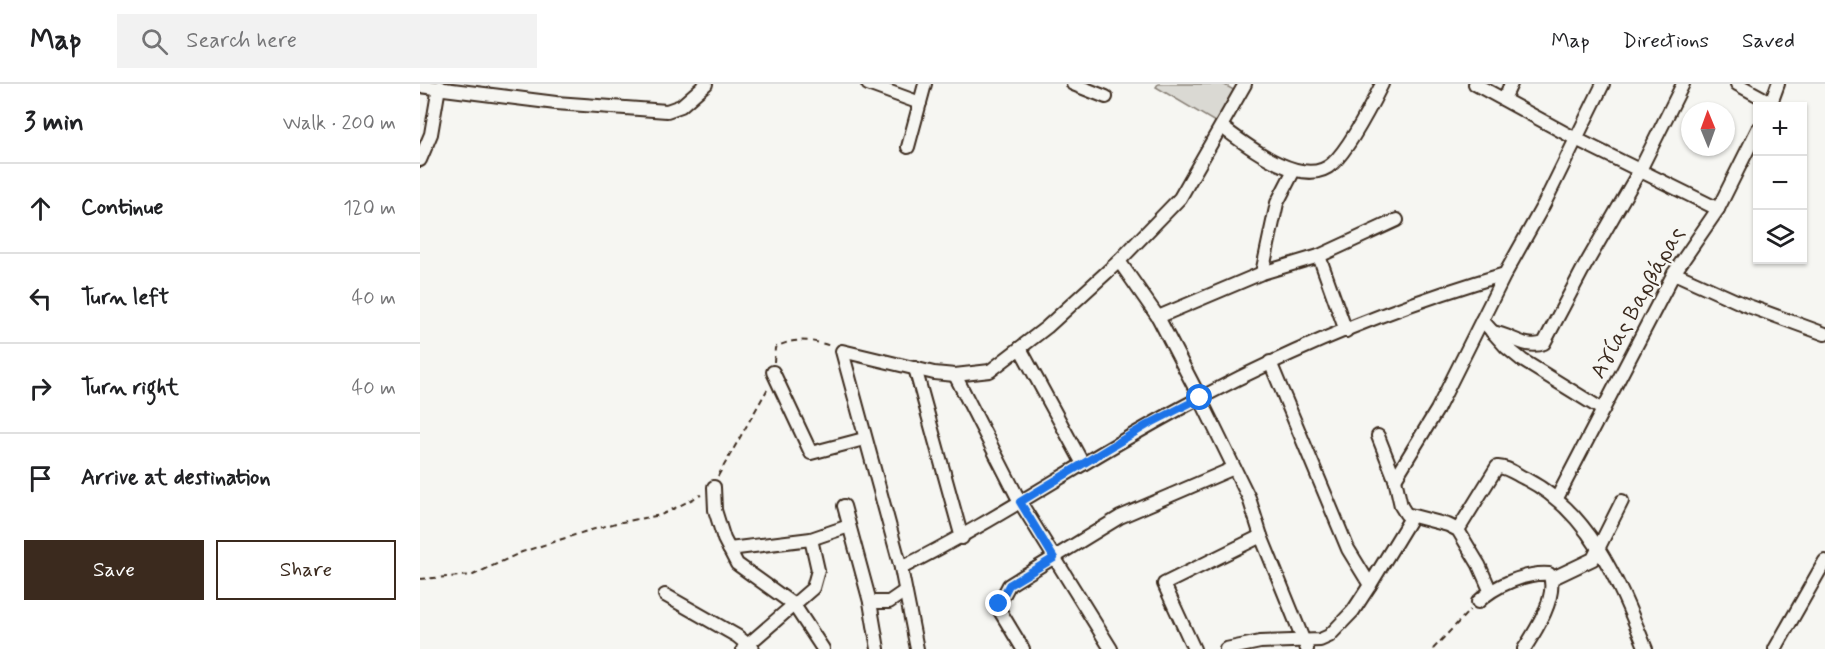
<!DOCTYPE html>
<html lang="en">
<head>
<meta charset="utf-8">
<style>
  body { margin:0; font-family:Mynerve,sans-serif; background:#f2f2f2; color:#202124 }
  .controls { position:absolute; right:18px; top:18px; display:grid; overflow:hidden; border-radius:0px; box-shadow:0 2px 4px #0004 }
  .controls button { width:54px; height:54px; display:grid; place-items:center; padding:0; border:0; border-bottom:2px solid #e0e0e0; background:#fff; color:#202124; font:30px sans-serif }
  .compass { position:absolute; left:1261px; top:18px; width:54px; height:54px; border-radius:50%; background:#fff; box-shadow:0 2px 4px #0004; rotate:359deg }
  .stop { position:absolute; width:18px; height:18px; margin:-14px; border:4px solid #1a73e8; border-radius:50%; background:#fff }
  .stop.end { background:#1a73e8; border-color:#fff; box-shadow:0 2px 6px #0008 }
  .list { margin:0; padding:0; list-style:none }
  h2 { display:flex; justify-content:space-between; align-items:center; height:78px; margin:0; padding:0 24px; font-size:26px }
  h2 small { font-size:20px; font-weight:400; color:#757577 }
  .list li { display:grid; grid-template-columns:39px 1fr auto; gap:18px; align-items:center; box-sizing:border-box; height:90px; padding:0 24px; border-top:2px solid #e0e0e0 }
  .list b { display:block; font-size:22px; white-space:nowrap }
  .list em { font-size:20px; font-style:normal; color:#757577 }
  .actions { display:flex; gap:12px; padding:18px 24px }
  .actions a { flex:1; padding:14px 0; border:2px solid #3b2a1e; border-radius:0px; text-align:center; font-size:21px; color:#3b2a1e }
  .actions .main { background:#3b2a1e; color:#fff }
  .icon { flex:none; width:33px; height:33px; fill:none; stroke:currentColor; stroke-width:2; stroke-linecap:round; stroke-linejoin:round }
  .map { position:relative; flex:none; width:1405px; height:565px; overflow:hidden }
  header { display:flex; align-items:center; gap:36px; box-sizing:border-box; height:84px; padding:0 30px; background:#fff; border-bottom:2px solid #e0e0e0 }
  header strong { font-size:28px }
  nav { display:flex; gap:33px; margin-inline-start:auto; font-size:21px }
  .search { width:420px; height:54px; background:#f2f2f2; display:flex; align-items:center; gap:15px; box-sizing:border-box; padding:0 21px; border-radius:0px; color:#757577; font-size:22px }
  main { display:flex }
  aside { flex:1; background:#fff }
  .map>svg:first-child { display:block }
  .green { fill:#dad9d3; stroke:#8a8278; stroke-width:1.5 }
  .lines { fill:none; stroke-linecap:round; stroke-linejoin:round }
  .minor-casing { stroke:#3b2a1e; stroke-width:16 }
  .path { stroke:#3b2a1e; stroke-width:2; stroke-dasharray:6 4.5; stroke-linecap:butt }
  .minor { stroke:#f6f6f2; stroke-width:12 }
  .route { stroke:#1a73e8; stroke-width:8 }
  .labels { text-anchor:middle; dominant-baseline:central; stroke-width:4.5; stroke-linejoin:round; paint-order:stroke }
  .street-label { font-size:22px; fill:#3b2a1e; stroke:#f6f6f2 }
</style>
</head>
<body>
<header>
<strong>Map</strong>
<div class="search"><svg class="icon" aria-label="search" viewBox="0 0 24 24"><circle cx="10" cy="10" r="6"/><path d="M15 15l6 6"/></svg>Search here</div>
<nav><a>Map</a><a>Directions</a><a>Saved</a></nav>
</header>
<main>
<aside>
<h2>3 min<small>Walk · 200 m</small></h2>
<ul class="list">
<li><svg class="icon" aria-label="ahead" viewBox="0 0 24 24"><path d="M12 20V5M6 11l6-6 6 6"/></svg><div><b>Continue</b></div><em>120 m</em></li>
<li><svg class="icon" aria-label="left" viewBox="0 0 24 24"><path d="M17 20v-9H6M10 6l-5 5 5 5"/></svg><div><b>Turn left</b></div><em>40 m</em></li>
<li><svg class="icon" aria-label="right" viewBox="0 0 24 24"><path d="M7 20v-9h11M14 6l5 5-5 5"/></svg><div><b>Turn right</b></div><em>40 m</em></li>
<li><svg class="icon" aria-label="arrive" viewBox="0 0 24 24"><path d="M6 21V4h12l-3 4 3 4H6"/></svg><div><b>Arrive at destination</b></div></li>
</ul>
<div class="actions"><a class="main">Save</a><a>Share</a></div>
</aside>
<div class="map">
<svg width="1405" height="565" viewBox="0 0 1405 565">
  <rect width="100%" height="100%" fill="#f6f6f2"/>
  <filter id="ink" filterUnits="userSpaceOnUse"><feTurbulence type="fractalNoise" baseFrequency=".0167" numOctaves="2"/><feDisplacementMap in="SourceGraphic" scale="12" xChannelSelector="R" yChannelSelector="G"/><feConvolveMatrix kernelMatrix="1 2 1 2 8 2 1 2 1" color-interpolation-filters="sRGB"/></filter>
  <g filter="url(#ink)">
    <!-- green -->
    <path class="green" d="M738 0H803L819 9 800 41 736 3Z"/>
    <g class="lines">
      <defs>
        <g id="minor">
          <path d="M448 0 500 19"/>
          <path d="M653 0 686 13"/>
          <path d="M825 0 760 114 699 177 738 233 780 314C875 264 981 220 1085 190L1124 120 1183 0"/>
          <path d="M1055 0 1156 55 1298 125"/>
          <path d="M1317 0 1352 19"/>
          <path d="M0 2 136 19 247 27 261 22 286 0"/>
          <path d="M1084 15 1091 0"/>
          <path d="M1350 22 1358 0"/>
          <path d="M802 43C826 61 884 107 913 79 929 64 952 20 962 0"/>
          <path d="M488 63 505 0"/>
          <path d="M0 76 11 50 19 3"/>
          <path d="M899 172 977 136"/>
          <path d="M842 189 857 119 874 86"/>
          <path d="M1254 189 1323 220 1405 250"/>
          <path d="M1085 190 1062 236 1086 263 1102 276 1183 326"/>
          <path d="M738 233 842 189 899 172 926 247"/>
          <path d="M1072 248C1092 251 1105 266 1124 259L1162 187 1220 86 1263 0"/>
          <path d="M600 264 663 380"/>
          <path d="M495 284 542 454"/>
          <path d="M353 288 391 369 444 355"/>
          <path d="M535 291 600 418 691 565"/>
          <path d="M958 352 975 395 981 422 986 430 1028 441 1038 446 1059 481 1070 506"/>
          <path d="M975 395 1017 326 1062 236"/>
          <path d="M294 403 295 426 304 455 317 480 374 521 403 565"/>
          <path d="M1137 414 1254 189 1298 125 1338 45"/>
          <path d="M424 422 450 518 458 565"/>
          <path d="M1038 446 1077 383C1086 382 1097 391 1106 395 1172 429 1199 500 1226 565"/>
          <path d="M309 465 391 455 429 442"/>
          <path d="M481 484 422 267 514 289 535 291 570 287 627 243 699 177"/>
          <path d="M1131 495 1173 475 1202 417"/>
          <path d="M950 501 992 432"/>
          <path d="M245 511 317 552 333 565"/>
          <path d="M450 518H469L485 507"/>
          <path d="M1058 518C1074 502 1106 488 1129 490 1139 511 1115 548 1104 565"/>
          <path d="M323 565 393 504 398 486 391 455"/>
          <path d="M497 565 481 484C584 433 678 366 780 314L829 414 841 452 887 565"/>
          <path d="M603 565 580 527 579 520 589 501 700 433 814 384"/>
          <path d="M774 565 744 500 841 452"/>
          <path d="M806 565 840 558 900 556 909 552 933 527 950 501 928 465 850 278"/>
          <path d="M1355 565 1405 477"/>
        </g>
      </defs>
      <!-- minor casing -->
      <use href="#minor" class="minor-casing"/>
      <!-- path -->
      <g class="path">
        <path d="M354 278 355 264C372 253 393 256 411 262"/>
        <path d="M298 392 347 306"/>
        <path d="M0 495 53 491 102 468 164 448 196 439 241 431 281 411"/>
        <path d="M1013 565 1050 526"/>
      </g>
      <!-- minor -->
      <use href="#minor" class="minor"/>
    </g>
  </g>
  <g class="lines" filter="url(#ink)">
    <!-- route -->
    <path class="route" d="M579 520 589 501 634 474 600 418 727 341 780 314"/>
  </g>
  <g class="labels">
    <!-- street labels -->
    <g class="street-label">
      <text transform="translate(1218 219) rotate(-61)">Αγίας Βαρβάρας</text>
    </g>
  </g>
</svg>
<div class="controls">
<button>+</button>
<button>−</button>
<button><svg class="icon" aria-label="layers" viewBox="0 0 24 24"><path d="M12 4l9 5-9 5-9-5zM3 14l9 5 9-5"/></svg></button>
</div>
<svg class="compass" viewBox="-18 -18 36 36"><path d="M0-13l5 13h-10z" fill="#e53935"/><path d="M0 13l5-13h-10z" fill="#757577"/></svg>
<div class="stop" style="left:780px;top:314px"></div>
<div class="stop end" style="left:579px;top:520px"></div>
</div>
</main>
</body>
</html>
